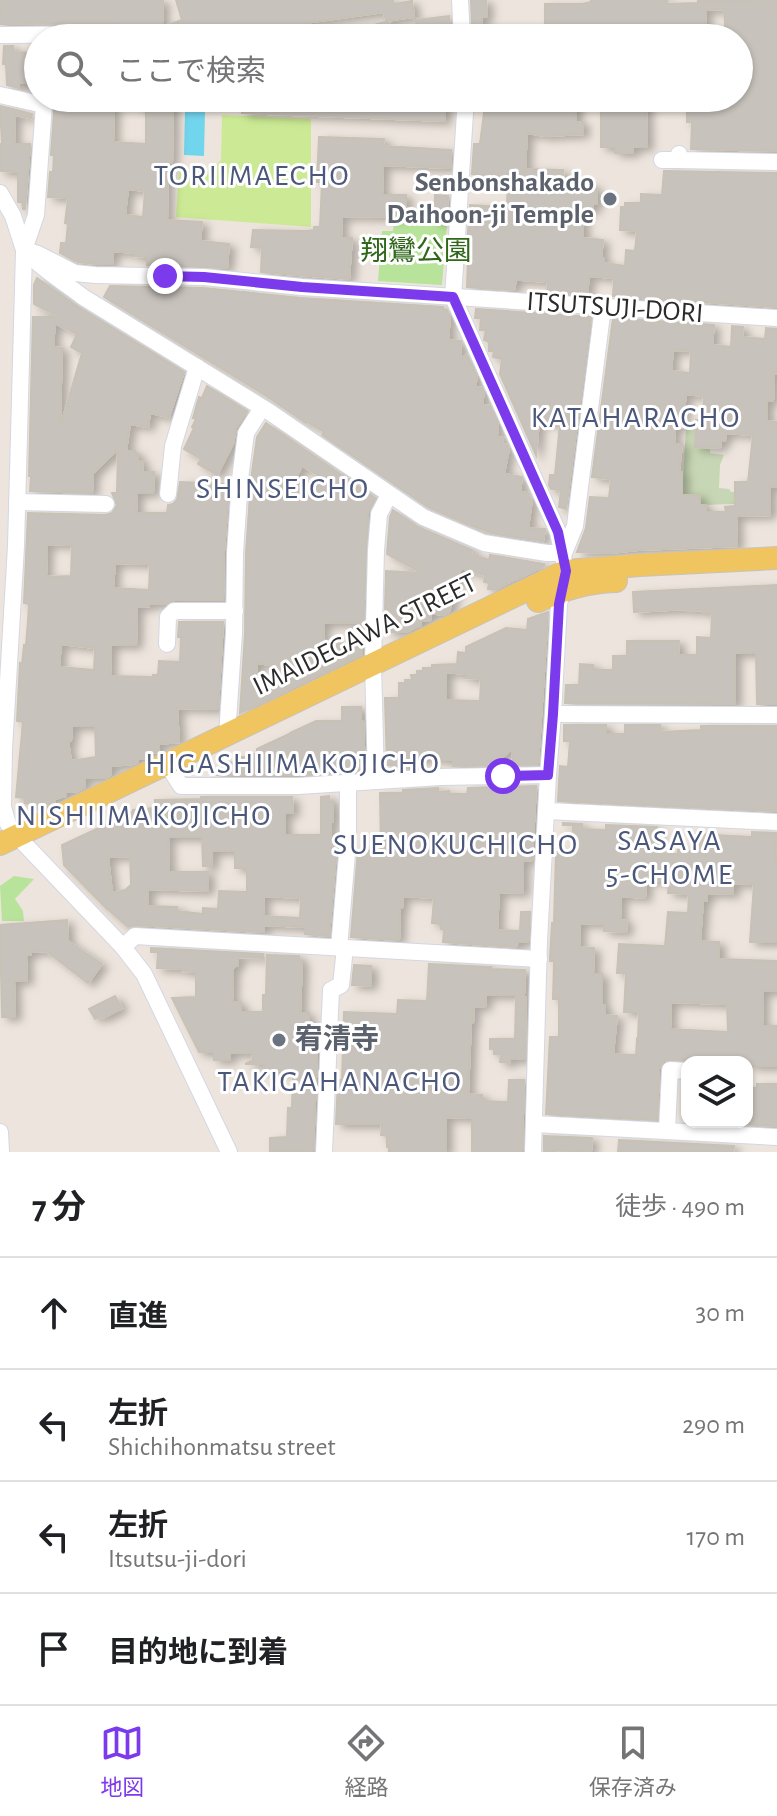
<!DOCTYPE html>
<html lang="ja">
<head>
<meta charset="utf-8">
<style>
  body { margin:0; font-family:"Alegreya Sans","Noto Sans JP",sans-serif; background:#f6f6f6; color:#202124 }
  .controls { position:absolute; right:24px; bottom:24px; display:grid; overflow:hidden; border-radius:16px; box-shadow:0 2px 6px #0004 }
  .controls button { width:72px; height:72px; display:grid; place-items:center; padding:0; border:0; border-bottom:2px solid #e0e0e0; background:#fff; color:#202124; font:40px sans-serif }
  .stop { position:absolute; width:24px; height:24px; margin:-18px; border:6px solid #7c3aed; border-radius:50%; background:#fff }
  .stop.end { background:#7c3aed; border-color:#fff; box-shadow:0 2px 8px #0008 }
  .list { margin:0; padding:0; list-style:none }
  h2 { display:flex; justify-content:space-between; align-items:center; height:104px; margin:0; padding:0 32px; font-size:34px }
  h2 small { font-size:26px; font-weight:400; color:#757577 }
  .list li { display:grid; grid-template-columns:52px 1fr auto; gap:24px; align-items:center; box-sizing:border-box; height:112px; padding:0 32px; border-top:2px solid #e0e0e0 }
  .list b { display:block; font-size:30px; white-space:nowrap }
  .list p { margin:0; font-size:26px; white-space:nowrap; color:#757577 }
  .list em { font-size:26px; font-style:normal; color:#757577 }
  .icon { flex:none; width:44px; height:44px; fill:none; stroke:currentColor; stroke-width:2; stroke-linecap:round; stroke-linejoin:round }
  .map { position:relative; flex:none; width:777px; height:1152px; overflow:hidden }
  .search { position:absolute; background:#fff; box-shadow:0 2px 6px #0004; left:24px; right:24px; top:24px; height:88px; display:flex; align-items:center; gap:20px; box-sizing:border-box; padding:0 28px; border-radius:44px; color:#757577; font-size:30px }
  .sheet { height:552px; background:#fff }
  nav { display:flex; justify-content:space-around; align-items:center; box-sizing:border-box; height:112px; border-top:2px solid #e0e0e0; background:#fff; font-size:22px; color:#757577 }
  nav a { display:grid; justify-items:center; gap:4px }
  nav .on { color:#7c3aed }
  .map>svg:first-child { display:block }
  .green { fill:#b8e39a }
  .cemetery { fill:#c7d6b4 }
  .pitch { fill:#ccea95 }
  .water { fill:#71d5ee }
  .building { fill:#c8c2bc; stroke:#c8c1b6; stroke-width:2; fill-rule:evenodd; filter:url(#shadow) }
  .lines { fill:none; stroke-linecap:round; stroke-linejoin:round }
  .minor-casing { stroke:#d2d7e3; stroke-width:18 }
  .major-casing { stroke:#c4c4c4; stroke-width:24 }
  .minor { stroke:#fff; stroke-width:16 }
  .major { stroke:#f0c45f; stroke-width:22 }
  .route { stroke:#7c3aed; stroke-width:10 }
  .worship-dot { fill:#6b7280; stroke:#fff; stroke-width:3 }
  .labels { text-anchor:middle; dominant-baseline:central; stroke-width:6; stroke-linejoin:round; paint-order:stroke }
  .worship-label { font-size:28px; font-weight:bold; fill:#5b616d; stroke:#fff; text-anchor:end }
  .park-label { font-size:28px; fill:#30681b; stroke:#fff }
  .street-label { font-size:28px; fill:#2b2b2b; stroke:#fff }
  .neighbourhood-label { font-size:30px; letter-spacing:2px; fill:#4b577b; stroke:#fff }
</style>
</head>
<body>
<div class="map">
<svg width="777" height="1152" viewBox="0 0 777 1152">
  <defs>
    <filter id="shadow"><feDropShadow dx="6" dy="3.5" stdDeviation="4" flood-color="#0004"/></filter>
  </defs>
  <rect width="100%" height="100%" fill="#ede5dd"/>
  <!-- green -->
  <g class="green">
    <path d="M394 221 447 224 442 285 378 281 382 231H393Z"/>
    <path d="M14 876 34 879 15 899 23 911 24 921H2L0 886Z"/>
  </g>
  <!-- cemetery -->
  <path class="cemetery" d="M686 429H695L694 447 710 449V453L724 455 720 465 719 488 729 489 731 492H735V504L700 505V494L682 495Z"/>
  <!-- pitch -->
  <path class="pitch" d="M222 115 311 119V227L176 217 179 171H211L221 160Z"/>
  <!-- water -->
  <path class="water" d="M185 112H205L204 156 184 155Z"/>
  <!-- building -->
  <g class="building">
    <path d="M0 0H163L162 27 182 20 176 0H393L394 4 412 1 414 17 386 21 384 12 305 23 306 38H216V32L172 35 129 33V30L112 23 0 24Z"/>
    <path d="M471 0H486L487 17H482V26H472Z"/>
    <path d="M591 0H667V4L698 3V1L777 0V151L691 149 692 122H687V98H739V38H726L724 9 705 10 706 30 689 31 690 38H545V4H582L591 2Z"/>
    <path d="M449 16 451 38H419L415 20Z"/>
    <path d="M388 21 391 38H337V35Z"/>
    <path d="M4 46H13V52L37 53 38 83H19V88L7 85 6 64H3Z"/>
    <path d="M55 98H110V109H114L113 142 146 144V107H138V98H173L172 163H168L167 220 202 222 200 241 229 244 227 268 147 265V257L134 256V253L113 251 112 264H96L78 262 60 253 61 243H66L68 224 65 223 68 198 48 197 50 172H53L54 155H51ZM128 189 145 191 143 217 125 215Z"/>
    <path d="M243 98H342L445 102V121L242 113Z"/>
    <path d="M486 98 521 103V98H576V123L583 122V134L546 136 527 133 525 169 563 170 564 184H593V189H597V204H593V210H583V238L603 240 601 258H604V263L625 266 626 250 635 251 637 231 620 230 621 207H625V203H641V194L662 195 664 171 777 173V307L613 296 614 278 589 276 587 295 547 292 548 282 522 280H516L514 290 467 287 468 260H466L470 205 507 207 508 177 472 174 474 144H480Z"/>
    <path d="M601 98H646L647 147H633V153H615V147H601Z"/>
    <path d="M0 106 32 114 31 118 15 115 14 144H30L25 209H23L22 202H18V172L0 171V144H2Z"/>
    <path d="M319 137 384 139 383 146 451 150 450 168 383 165 382 195H406V208H399V217L342 216 341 238H352L349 279 261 272 262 248 251 247 253 230 306 231 314 230V227H320L322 182H317Z"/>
    <path d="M435 195 448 196 447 221H434Z"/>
    <path d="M37 278 77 306 184 372 169 417 150 413 148 427 130 424 126 451H135V454H138V461H143L142 472H154L153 493H137L136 513H167L168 505 173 504 177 500 180 482 229 484 224 552 223 600H174L165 604H149V606L137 607 136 645H111L110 676 153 677V675H158L159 661 180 662 181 637H178L179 622H223L218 709 177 708 179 742 159 744V752L147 754V758L138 759V762L133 764 111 766V775L105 778H84L85 787 78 791 66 792V796L55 799V802L45 807H36L25 803V798L16 797 23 722 17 721 20 663 22 664 24 645H26L28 621 29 604 24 603 28 513 106 515 112 513 117 505 112 493H117L118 449 93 473 92 493 30 491 31 476H29L33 317H60L34 304V285ZM55 323 77 334 71 347 82 353 62 421H60L62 348 53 347ZM47 544 72 545 71 576 46 577ZM115 563 150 564 149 590 113 588ZM61 644 95 648 94 670 59 667ZM72 726H95L96 757 71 761 68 741H71Z"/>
    <path d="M110 286 203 288 301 298 443 307V310H447L450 317 448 340 461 341 460 359 467 355 477 377 475 387 482 388 484 392 482 405 490 406 498 425 497 437 503 438 502 444 507 445 509 449 504 474 522 477 520 492 527 493 526 496 530 497 532 500 528 528 545 529 543 541 496 534 472 526 428 507 322 435 324 432 307 422 306 423 265 395 104 297Z"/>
    <path d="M476 309 591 317 566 509 559 507 561 490 551 489 549 485 550 475H555L560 424 539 421 536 455 500 374 502 359 493 357 494 351H489V342L484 340 486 330H480L481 318H475Z"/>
    <path d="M613 318 714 325 712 345 731 347 732 326 743 327 742 337 765 339 766 328 777 329V374H774L773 401H767V421L777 422V485L775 487H770V515L736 516 737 546 637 550 610 553 577 552 586 528 590 497 609 498 611 479 592 477ZM673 350 691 351 690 373 671 371ZM686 394 704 396 703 421 696 420 695 447 720 448 721 441H725L726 433 753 435 748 482H735V506L725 507 726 512H706V505H700L699 495H682V472H679L682 444H674L675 426 682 427Z"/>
    <path d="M207 386 247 411 236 428 233 444 217 475 198 464 201 459 184 449 194 428 192 427 196 419 193 418 199 397 202 398Z"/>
    <path d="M266 423 375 498 368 513 363 623H324L323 650 341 641 343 646 362 637V654L240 713 245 634 246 553 251 480 257 437ZM302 466 318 475 309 492 293 484ZM257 663 300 669 255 690Z"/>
    <path d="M393 510 418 527 472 550 471 554 489 560 490 555 544 564V566L494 590 488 589 489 583 484 582 485 575 461 568 449 612 442 615 431 613 430 621H421V625L406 632H388V609H385L386 571 422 573 387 554 390 517Z"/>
    <path d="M777 585V704H757L756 653H735V704L565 703 566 685H579L580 664 593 665V670H613V656H627V641H679L678 655H697V637L711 638 712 613H704L703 610 687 611V609L634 612 633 592Z"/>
    <path d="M548 612 538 764 513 765 512 749 493 765 453 766V760H441V758L418 759V763H408V768L398 769V765H387L385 698H399V683H405V680H412L411 675H417V671H423V668H432V665L457 664 458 652 466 653V647L506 628 527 630 528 619ZM446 672 466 674V678L481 679 480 701 446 700Z"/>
    <path d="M342 707H361V721H363L365 771 298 775H215V769H228V763L240 761V757H248V754H257V749L289 734 290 735V733L316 721H342Z"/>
    <path d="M564 725H606V734H625V725H660V732L701 730V726H777V811L558 801 560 766 568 767 570 741H564Z"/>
    <path d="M536 786 532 861 523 860V893L499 892 497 930 520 931 521 912H530L528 942H518L516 947 443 942 444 930 441 929V924L432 923 434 898 403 896 402 908H400L399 940 351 937 358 850 381 851 380 793H403V790L438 788V792L449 791V794H467L468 788Z"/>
    <path d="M329 796 330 802H333V822H331V840H337V842L329 936 305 934V927L264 925V932L136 925 128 927 104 906 64 865 62 845 116 820 115 818 128 817V812H133V810L155 808V800L201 799V797H292L293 813H285V835H321V797ZM168 837H202L203 866H212V851H235V868H247V892L219 891 218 909 203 908V914L177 911V907L148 906V889L208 891V872H169ZM130 856 131 885 125 890 112 893 108 857ZM264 896 301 898 300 918 263 916Z"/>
    <path d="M563 823 582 824V829L606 830V825L657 827 656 853 678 854V850L693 851 695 834 752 837V832L776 833 775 863H777V942H750L754 884 733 883V894L707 893V901H703L700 941 719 942V959L777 961V991H763L762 1026H777V1066H751V1062L664 1060 659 1069 657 1120 546 1114 550 1037H559V999H553L554 961H550V957L552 923H554L556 852 571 853 572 847 573 825H563ZM646 880 669 881 668 893 689 894 688 913 668 912 665 946 619 944 617 973H626L624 1012H639L638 1040 637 1039 636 1055 613 1054 617 1016 605 1015V1005H602V974H593L594 948 579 947 580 923 604 924V931L626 932 627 921 620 920 621 896 645 898ZM671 1002 727 1004 728 1032 670 1029Z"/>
    <path d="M67 920 68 941 102 964 88 983 46 951 31 952V955H26L27 981H14L15 1017H2L0 925Z"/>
    <path d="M151 948 263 954V958L238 957V966H235L233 969 232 1002H241V1012H263V995H266L267 955 299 956V961H302L300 1013H309V1029H318L313 1152 270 1151V1138L287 1137 288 1108H292L293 1071H264V1064H245L253 1060 252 1053H230V1060H214V1052H199L172 998 196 997V972L182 971V969L157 968 158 952H151Z"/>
    <path d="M429 964 491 967 488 969 525 970 524 995H486L485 1007 474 1006 473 1023H471L468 1094 482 1095V1101L508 1102 509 1080H524L522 1152H472V1118L446 1117V1152H389V1147H387V1136L381 1135 382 1124H336L338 1080H342L344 1012 397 1014 398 1000 427 1001Z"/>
    <path d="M354 965 371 966V986L352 985Z"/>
    <path d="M115 996 122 1008 103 1018 101 1016 95 1019 89 1009Z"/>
    <path d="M516 997 526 998 525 1059H510V1063L500 1062 501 1054H494V1049H490V1039H515Z"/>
    <path d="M757 1084H777V1126L703 1122H747V1088H757Z"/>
    <path d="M544 1136 592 1138 591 1152 554 1150V1152H544Z"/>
    <path d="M619 1140 734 1146 733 1152H618Z"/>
  </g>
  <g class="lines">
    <defs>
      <g id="minor">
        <path d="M460 0 462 38"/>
        <path d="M0 35 112 34 117 37"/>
        <path d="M0 95 44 105 36 215 24 250"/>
        <path d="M466 98 453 297 558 532 566 571 559 604 553 714 548 775 539 941 533 1152"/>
        <path d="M679 154 678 160 777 162"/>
        <path d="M662 160H678"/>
        <path d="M0 193 13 216 24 250 16 546 4 749 3 807 8 824 17 836 123 947 144 974 229 1152"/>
        <path d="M24 250C41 269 63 281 83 297L271 413 423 517 484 543 547 553H564L575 526 603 307"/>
        <path d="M29 251 38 254 75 273 95 275 204 277 302 287 777 318"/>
        <path d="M168 494 173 446 197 367"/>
        <path d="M17 502 106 504"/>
        <path d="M167 644 168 617 174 611H235"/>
        <path d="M553 714 777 715"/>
        <path d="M227 735 234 633 235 553 240 479 246 433 262 408"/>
        <path d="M167 764 181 786H298L440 777 548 775"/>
        <path d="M376 780 373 663 376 550 379 514 389 495"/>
        <path d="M547 811 777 822"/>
        <path d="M123 947 135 936 539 959"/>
        <path d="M339 948 348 842V782"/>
        <path d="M534 1124 777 1137"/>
        <path d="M667 1131 670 1070 687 1071"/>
        <path d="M0 1132 1 1152"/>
        <path d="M324 1152 331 990 341 985 345 948"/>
      </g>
      <g id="major">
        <path d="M538 601C564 589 587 582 616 581"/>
        <path d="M0 844 566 571 640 565 777 558"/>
      </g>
    </defs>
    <!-- minor casing -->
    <use href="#minor" class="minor-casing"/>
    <!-- major casing -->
    <use href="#major" class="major-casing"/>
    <!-- minor -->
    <use href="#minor" class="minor"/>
    <!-- major -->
    <use href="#major" class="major"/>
  </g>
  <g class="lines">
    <!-- route -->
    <path class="route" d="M165 276 204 277 302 287 453 297 558 532 566 571 559 604 553 714 548 775 503 776"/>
  </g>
  <!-- markers -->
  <g class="worship-dot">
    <circle cx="610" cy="199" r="8"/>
    <circle cx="279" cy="1040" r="8"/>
  </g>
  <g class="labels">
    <!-- worship labels -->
    <g class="worship-label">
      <text x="594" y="183">Senbonshakado<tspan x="594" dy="32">Daihoon-ji Temple</tspan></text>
      <text x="295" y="1040" text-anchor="start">宥清寺</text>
    </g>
    <!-- park labels -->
    <g class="park-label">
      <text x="416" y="252">翔鸞公園</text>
    </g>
    <!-- street labels -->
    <g class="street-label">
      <text transform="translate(615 308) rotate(4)">ITSUTSUJI-DORI</text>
      <text transform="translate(365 635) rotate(-26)">IMAIDEGAWA STREET</text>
    </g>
    <!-- neighbourhood labels -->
    <g class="neighbourhood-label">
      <text x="252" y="176">TORIIMAECHO</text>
      <text x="636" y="418">KATAHARACHO</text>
      <text x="283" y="489">SHINSEICHO</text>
      <text x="293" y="764">HIGASHIIMAKOJICHO</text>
      <text x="144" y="816">NISHIIMAKOJICHO</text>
      <text x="670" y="841">SASAYA<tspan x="670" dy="34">5-CHOME</tspan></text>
      <text x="456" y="845">SUENOKUCHICHO</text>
      <text x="340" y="1082">TAKIGAHANACHO</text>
    </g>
  </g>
</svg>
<div class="controls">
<button><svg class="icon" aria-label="layers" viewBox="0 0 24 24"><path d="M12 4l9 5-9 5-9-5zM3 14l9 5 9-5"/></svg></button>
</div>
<div class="stop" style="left:503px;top:776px"></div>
<div class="stop end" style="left:165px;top:276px"></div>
<div class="search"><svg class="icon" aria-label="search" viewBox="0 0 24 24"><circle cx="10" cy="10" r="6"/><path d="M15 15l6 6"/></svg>ここで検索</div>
</div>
<section class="sheet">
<h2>7 分<small>徒歩 · 490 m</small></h2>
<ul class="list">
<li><svg class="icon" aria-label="ahead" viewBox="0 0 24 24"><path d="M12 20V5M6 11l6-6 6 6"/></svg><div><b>直進</b></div><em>30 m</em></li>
<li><svg class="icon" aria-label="left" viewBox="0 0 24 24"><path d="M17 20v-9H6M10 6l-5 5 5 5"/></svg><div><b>左折</b><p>Shichihonmatsu street</p></div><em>290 m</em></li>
<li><svg class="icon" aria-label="left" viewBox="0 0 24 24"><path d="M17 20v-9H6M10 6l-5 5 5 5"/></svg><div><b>左折</b><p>Itsutsu-ji-dori</p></div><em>170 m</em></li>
<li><svg class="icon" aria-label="arrive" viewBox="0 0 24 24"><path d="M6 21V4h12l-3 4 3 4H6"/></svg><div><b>目的地に到着</b></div></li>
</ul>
</section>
<nav>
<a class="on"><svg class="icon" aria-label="map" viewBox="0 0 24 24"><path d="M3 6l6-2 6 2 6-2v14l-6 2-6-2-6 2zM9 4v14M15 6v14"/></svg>地図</a>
<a><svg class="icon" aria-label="directions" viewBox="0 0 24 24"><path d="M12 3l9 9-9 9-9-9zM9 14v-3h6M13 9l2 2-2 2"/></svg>経路</a>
<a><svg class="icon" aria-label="saved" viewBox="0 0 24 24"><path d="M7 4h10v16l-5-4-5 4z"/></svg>保存済み</a>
</nav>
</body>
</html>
